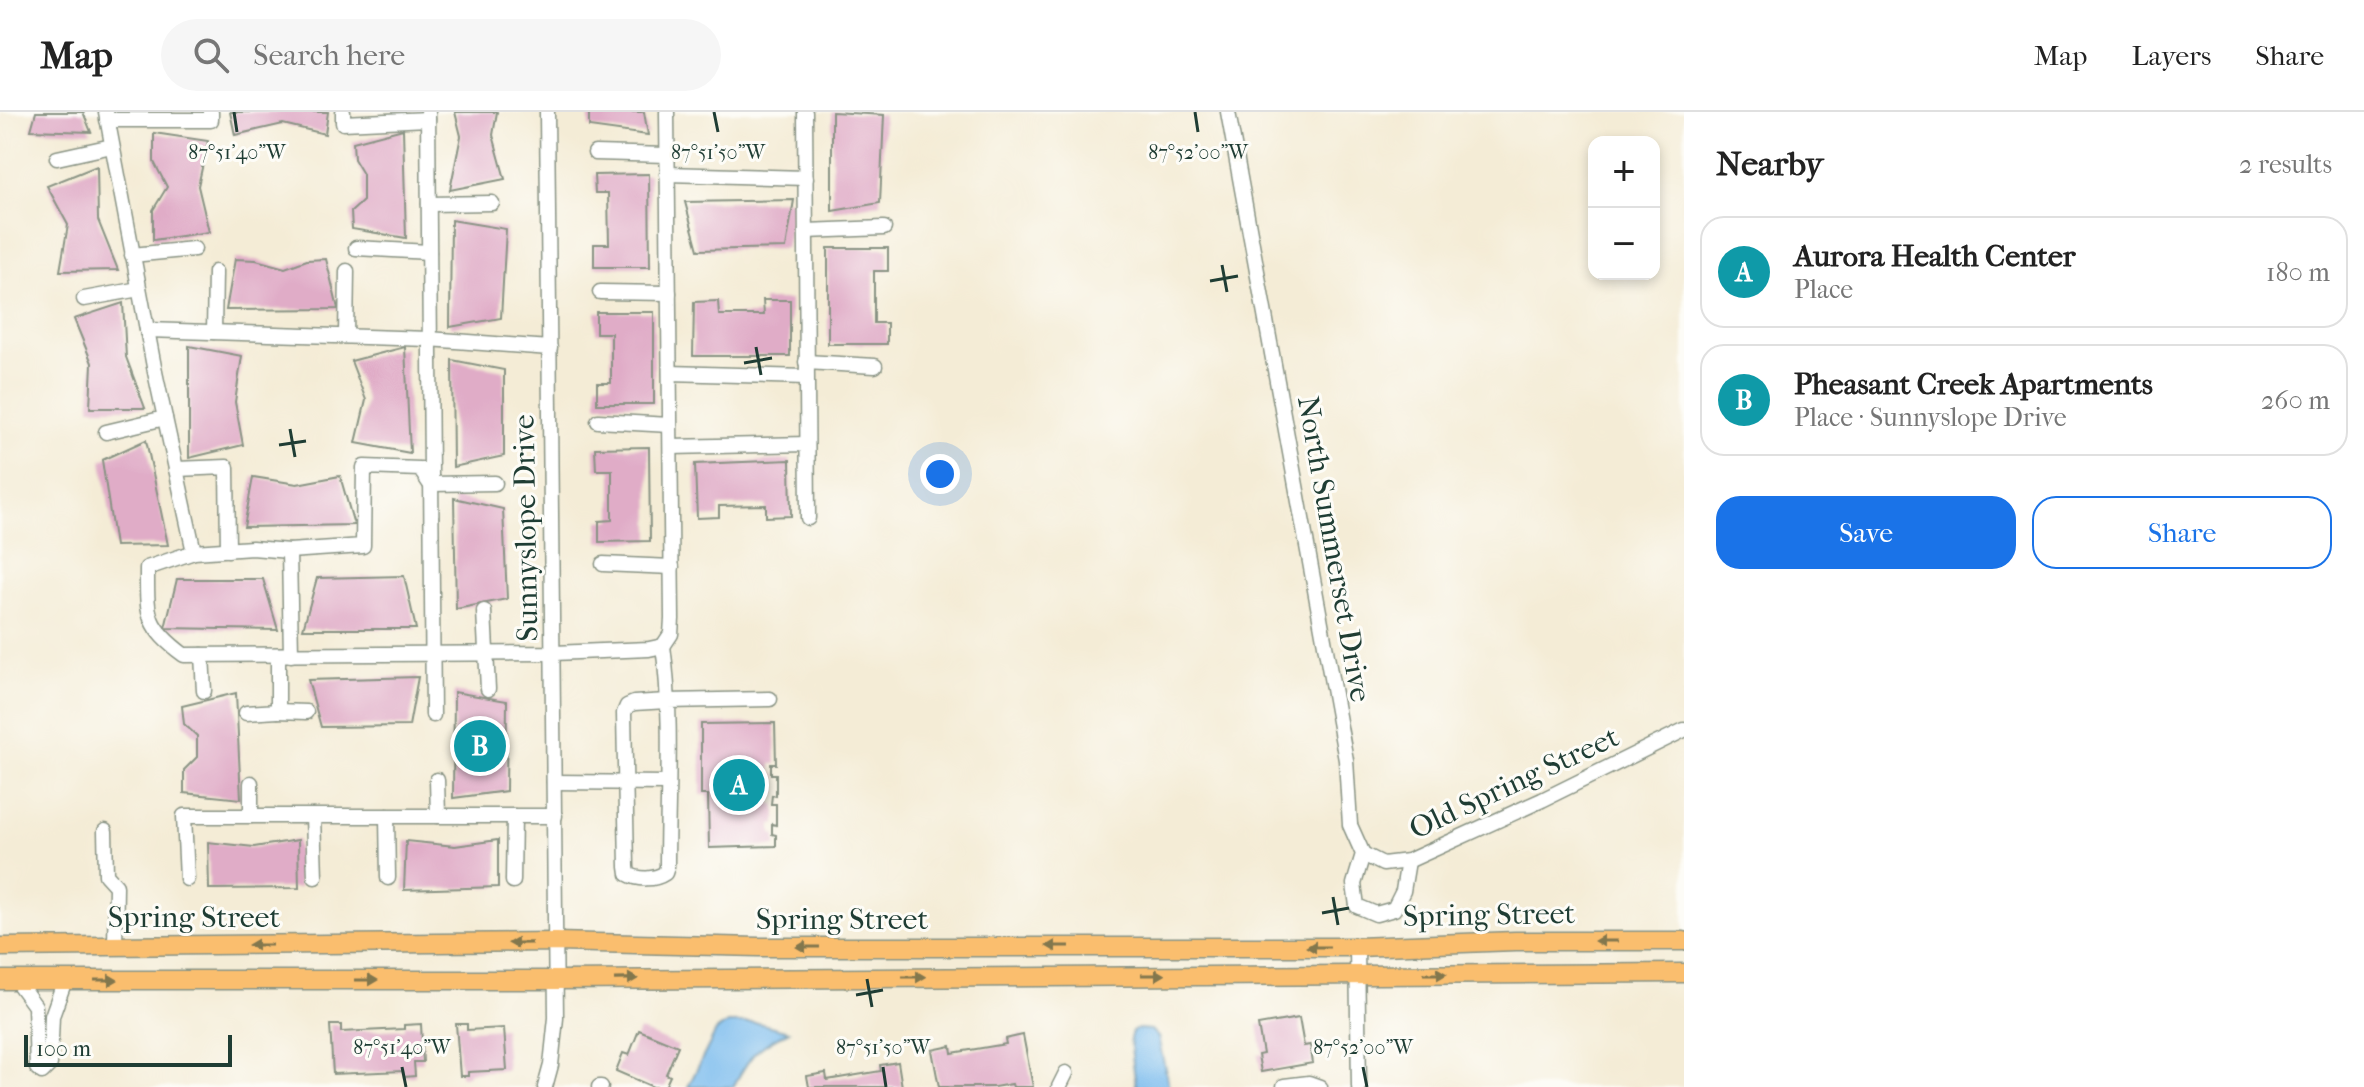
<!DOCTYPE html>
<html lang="en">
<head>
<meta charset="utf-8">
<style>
  body { margin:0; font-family:"IM FELL French Canon",serif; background:#f6f6f6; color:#222 }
  .controls { position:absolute; right:24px; top:24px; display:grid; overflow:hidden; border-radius:16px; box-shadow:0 4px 12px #0003 }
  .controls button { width:72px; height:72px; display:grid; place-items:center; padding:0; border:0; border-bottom:2px solid #e0e0e0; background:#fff; color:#222; font:40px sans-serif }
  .scale { position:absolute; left:24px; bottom:20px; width:208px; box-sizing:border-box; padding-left:8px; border:4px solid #1f3d34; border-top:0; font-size:22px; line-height:28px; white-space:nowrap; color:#1f3d34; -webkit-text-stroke:6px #fdfcf7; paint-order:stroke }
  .you { position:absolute; left:940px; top:362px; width:28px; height:28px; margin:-20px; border:6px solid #fff; border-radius:50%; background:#1a73e8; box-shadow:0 0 0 12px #1a73e833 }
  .badge { display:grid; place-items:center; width:52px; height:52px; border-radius:50%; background:#1a73e8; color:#fff; font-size:26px; font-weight:700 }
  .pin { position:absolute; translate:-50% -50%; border:4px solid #fff; box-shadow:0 2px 8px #0006 }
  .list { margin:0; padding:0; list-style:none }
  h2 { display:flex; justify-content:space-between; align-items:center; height:104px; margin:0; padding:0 32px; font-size:34px }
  h2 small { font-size:26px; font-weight:400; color:#767676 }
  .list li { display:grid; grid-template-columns:52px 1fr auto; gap:24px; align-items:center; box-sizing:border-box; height:112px; margin:0 16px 16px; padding:0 16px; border:2px solid #e0e0e0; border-radius:24px }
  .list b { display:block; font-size:30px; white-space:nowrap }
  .list p { margin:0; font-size:26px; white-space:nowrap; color:#767676 }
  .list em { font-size:26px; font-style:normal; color:#767676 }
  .actions { display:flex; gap:16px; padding:24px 32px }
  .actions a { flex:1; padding:18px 0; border:2px solid #1a73e8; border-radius:24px; text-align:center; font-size:28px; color:#1a73e8 }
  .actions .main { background:#1a73e8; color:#fff }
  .icon { flex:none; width:44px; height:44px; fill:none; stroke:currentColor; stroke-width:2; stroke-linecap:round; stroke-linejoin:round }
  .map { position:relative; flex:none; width:1684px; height:975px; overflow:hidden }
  header { display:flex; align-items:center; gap:48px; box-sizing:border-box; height:112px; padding:0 40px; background:#fff; border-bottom:2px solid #e0e0e0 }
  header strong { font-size:38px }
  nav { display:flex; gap:44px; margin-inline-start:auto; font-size:28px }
  .search { width:560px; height:72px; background:#f6f6f6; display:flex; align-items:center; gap:20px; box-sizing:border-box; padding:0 28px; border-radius:44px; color:#767676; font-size:30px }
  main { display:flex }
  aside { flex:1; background:#fff }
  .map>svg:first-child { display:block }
  .water { fill:#79bbee; stroke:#4c7c91; stroke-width:2 }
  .building { fill:#e0acc7 }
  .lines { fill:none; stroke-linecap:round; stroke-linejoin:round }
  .minor-casing { stroke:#8a9485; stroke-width:17 }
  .major-casing { stroke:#8a9485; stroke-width:21 }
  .minor { stroke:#fff; stroke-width:14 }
  .major { stroke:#fabe6e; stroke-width:18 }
  .oneway { fill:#82774e }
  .ticks { fill:none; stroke:#1f3d34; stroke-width:3 }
  .labels { text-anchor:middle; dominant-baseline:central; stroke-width:6; stroke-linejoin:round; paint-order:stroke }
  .street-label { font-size:30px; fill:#1f3d34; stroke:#fdfcf7 }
  .ticks-label { font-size:20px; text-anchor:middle; fill:#1f3d34; stroke:#fdfcf7; stroke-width:6; stroke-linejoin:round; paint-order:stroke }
</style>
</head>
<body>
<header>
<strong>Map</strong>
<div class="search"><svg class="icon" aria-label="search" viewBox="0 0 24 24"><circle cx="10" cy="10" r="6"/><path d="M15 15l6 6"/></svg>Search here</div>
<nav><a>Map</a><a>Layers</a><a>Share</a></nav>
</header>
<main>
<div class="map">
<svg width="1684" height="975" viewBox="0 0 1684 975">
  <rect width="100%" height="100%" fill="#fdfcf7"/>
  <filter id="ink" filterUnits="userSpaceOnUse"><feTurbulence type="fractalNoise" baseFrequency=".0125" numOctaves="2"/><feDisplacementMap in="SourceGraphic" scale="16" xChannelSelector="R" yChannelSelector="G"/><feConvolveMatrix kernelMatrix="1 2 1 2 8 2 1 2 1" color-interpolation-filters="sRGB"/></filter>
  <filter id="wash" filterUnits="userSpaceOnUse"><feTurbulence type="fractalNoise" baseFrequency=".006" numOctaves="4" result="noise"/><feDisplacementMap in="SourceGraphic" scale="32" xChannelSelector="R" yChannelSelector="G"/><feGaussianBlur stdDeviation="1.8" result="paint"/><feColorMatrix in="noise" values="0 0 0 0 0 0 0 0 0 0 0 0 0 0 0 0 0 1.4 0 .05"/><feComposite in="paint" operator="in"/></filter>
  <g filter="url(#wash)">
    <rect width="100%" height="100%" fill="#f4ecd6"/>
    <!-- water -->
    <g class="water">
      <path d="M728 911H758L789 919C755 936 751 942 733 975H688L716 919Z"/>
      <path d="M1139 917 1151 918 1158 925 1169 975H1136L1130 927 1132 919Z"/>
    </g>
    <g id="blocks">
      <!-- building -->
      <g class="building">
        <path d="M36 0H83L91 20 31 18Z"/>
        <path d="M230 0H328L325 22 283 12 235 23Z"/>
        <path d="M455 0H497L493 23 505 67 450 78 461 24Z"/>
        <path d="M589 0H644L648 23 589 15Z"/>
        <path d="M832 0 884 3 880 91 832 99Z"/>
        <path d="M403 17 406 126 352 117 351 100 363 89V62L354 47 353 30Z"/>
        <path d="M154 21 208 29 198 74 209 120 153 128V98L167 75 154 50Z"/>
        <path d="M97 54 98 108 118 158 60 159 68 113 47 74Z"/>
        <path d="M649 62 650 155H594V132H609L608 81H595L594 63Z"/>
        <path d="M794 88 786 136 698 138 685 90Z"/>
        <path d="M451 108 506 117 501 206 450 215Z"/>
        <path d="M828 136H888V159H874V211H887V232H828Z"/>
        <path d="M235 147 256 148 285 156 307 148 326 147 338 197 226 198Z"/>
        <path d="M763 188H790V244H693L694 190 718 189 719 203H764Z"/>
        <path d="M123 191 126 245 145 296H90L92 251 74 207Z"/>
        <path d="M596 200H654V292H597V271H611V221H596Z"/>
        <path d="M189 234 242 244 235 290 243 333 189 346Z"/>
        <path d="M405 235 410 341 356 331 366 288 351 249Z"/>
        <path d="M452 248 504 258V344L453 355Z"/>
        <path d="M146 328 168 433 115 434 102 348Z"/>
        <path d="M649 335 650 429 599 430V409L612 408V358H596L595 336Z"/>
        <path d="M790 348 791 404 766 405V393L719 394V405L697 406 695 352Z"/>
        <path d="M340 364 354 413 244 415 253 365 297 372Z"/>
        <path d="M454 386 503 397 507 487 456 497Z"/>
        <path d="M404 464 416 517H303L317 466Z"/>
        <path d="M177 467H263L278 518 165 516Z"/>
        <path d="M418 565 409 614 321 615 308 568Z"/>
        <path d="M454 580 507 589 506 679 453 686Z"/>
        <path d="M236 581 241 687 184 681V658L197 645V624L184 612 182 594Z"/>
        <path d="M775 611 776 652H771V662H776V684L772 683 771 692H776V713L772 712V722L776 723V734L709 736 708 683H701V612Z"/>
        <path d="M298 728 299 776 209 777 208 730 254 735Z"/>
        <path d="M498 728V775L404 778 406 729 455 734Z"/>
        <path d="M1299 906 1304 934 1310 933 1313 951 1261 960 1258 943 1263 942 1258 913Z"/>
        <path d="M421 912 423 950H414L415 964 404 965 403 959 333 962 330 913H341V920L404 917V913Z"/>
        <path d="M456 912H467V918L504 916 507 958 468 960V964H460Z"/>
        <path d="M639 918 678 934 666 962 670 964 665 975H653L616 959 623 941 629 943Z"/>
        <path d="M1023 923 1033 975H1013L1012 972 994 975H939L932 938 951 934 952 941 1006 932 1005 927Z"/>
        <path d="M898 950 902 975H809L807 964 826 961 827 968 881 959 880 953Z"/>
      </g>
    </g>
  </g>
  <g filter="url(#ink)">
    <use href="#blocks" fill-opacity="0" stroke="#8a9485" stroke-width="2"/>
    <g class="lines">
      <defs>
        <g id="minor">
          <path d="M106 0 155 260 194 440"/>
          <path d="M343 0V11L428 7"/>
          <path d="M428 0 433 603"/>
          <path d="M805 0 808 406"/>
          <path d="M1228 0 1346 648 1350 713 1363 742 1354 772 1357 794 1376 802 1394 797 1403 779 1408 749"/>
          <path d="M107 8H211V0"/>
          <path d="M595 41 667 43"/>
          <path d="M57 46 112 34"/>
          <path d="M667 62 806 66"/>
          <path d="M429 92 492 91"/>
          <path d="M806 119 884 116"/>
          <path d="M356 136 429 140"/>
          <path d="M132 143 194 137"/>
          <path d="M600 180 669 181"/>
          <path d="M84 187 139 177"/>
          <path d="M147 218 429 227 550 236"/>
          <path d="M214 220 215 160"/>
          <path d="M346 224 347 159"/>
          <path d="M806 250 875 254"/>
          <path d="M670 261 806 265"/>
          <path d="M598 309 670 313"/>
          <path d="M106 320 165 306"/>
          <path d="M671 335 807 332"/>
          <path d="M176 357 227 355 228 438"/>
          <path d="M495 371 430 372 420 357 364 355 363 434 289 439 252 436 194 440 147 456C147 503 145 514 184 543L554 541 649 537 663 534 671 522 672 507 667 0"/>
          <path d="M289 439 291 543"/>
          <path d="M603 452 672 455"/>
          <path d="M484 499 488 577"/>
          <path d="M663 534C673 606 667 682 667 755L665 761C655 768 638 768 628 762L627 755 624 601 627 594 634 591 667 589 770 587"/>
          <path d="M202 543 204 579"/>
          <path d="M278 543V599L306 600"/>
          <path d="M246 601 278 599"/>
          <path d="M437 668 438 704"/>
          <path d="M554 670 667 671"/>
          <path d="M251 671V704"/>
          <path d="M313 704 315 765"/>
          <path d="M387 704 388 766"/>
          <path d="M105 719 106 763 116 774 115 834"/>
          <path d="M1363 742 1383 752 1408 749 1542 688 1684 618"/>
          <path d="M187 767 184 704H555"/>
          <path d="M513 769 514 704"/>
          <path d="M1357 835 1359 975"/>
          <path d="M16 868 35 894 37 956 42 960 50 952 52 904 65 868"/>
          <path d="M1284 974 1309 971 1320 975"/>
          <path d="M545 975 551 953 556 906 547 0"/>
          <path d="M599 975H601"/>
          <path d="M1059 975 1066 961"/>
        </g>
        <g id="major">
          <path d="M0 835 556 830 758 835H1357L1515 829H1684"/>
          <path d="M0 868H556L1684 861"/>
        </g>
      </defs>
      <!-- minor casing -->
      <use href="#minor" class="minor-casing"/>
      <!-- major casing -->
      <use href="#major" class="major-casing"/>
      <!-- minor -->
      <use href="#minor" class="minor"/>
      <!-- major -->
      <use href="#major" class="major"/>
    </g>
    <!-- one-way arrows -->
    <defs><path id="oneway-solid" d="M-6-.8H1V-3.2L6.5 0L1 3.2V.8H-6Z" transform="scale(2)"/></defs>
    <g class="oneway">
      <use href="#oneway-solid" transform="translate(1606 829) rotate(180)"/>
      <use href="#oneway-solid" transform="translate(520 831) rotate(179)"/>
      <use href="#oneway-solid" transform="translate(260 833) rotate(180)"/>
      <use href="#oneway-solid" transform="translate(1058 834) rotate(-180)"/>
      <use href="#oneway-solid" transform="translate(808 835) rotate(180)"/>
      <use href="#oneway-solid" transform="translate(1318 835) rotate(-180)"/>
      <use href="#oneway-solid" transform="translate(1435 862)"/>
      <use href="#oneway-solid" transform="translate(1153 863)"/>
      <use href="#oneway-solid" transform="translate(914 865)"/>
      <use href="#oneway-solid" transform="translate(626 867) rotate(-1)"/>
      <use href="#oneway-solid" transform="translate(106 868)"/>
      <use href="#oneway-solid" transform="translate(366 868)"/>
    </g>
  </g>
  <!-- ticks -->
  <path class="ticks" d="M234 0 237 20M714 0 718 20M1195 0 1198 20M1222 153 1227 180M1210 169 1238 164M756 235 761 263M744 251 772 246M290 317 295 345M279 333 306 329M1333 785 1338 813M1322 801 1349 796M867 867 872 895M856 883 883 878M402 955 406 975M883 955 886 975M1363 955 1367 975"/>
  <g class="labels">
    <!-- street labels -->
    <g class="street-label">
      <text transform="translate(526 416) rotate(-91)">Sunnyslope Drive</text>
      <text transform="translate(1334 437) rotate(80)">North Summerset Drive</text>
      <text transform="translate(1514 671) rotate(-25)">Old Spring Street</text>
      <text transform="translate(1489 803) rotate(-1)">Spring Street</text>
      <text x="194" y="805">Spring Street</text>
      <text x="842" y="807">Spring Street</text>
    </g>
  </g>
  <g class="ticks-label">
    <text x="1198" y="47">87°52'00"W</text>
    <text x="237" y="47">87°51'40"W</text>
    <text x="718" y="47">87°51'50"W</text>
    <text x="402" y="942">87°51'40"W</text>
    <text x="883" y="942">87°51'50"W</text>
    <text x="1363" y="942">87°52'00"W</text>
  </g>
</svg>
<div class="controls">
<button>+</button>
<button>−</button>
</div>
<div class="scale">100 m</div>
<div class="you"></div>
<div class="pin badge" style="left:739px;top:673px;background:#0f9aa8">A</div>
<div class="pin badge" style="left:480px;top:634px;background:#0f9aa8">B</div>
</div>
<aside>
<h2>Nearby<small>2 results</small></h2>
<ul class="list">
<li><span class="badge" style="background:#0f9aa8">A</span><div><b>Aurora Health Center</b><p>Place</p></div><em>180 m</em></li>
<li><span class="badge" style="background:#0f9aa8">B</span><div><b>Pheasant Creek Apartments</b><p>Place · Sunnyslope Drive</p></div><em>260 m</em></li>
</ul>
<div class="actions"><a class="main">Save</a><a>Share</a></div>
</aside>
</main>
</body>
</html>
